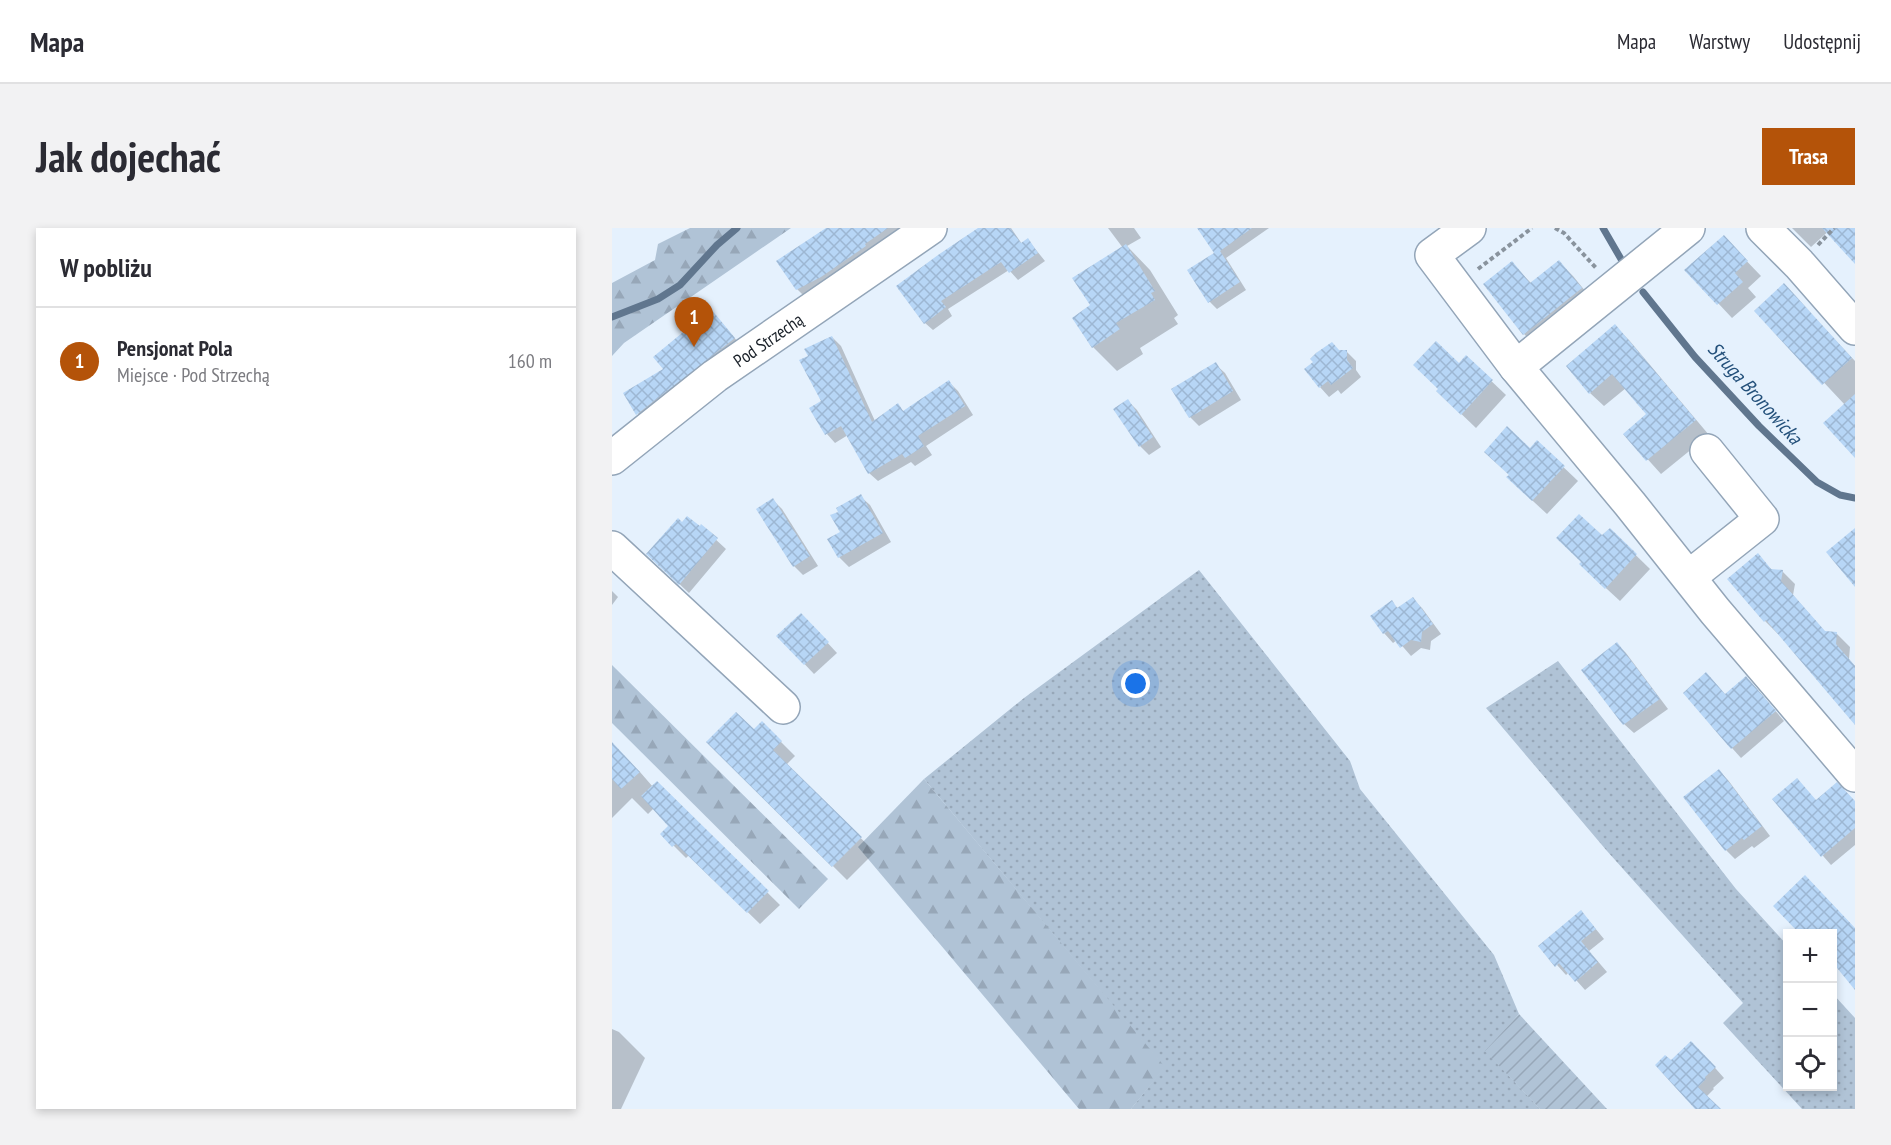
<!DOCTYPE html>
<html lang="pl">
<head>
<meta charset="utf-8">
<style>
  body { margin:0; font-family:"PT Sans Narrow",sans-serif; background:#f2f2f3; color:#2b2b33 }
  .controls { position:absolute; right:18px; bottom:18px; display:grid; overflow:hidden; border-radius:0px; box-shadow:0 3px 9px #0003 }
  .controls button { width:54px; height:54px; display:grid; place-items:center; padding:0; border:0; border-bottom:2px solid #e1e1e2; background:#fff; color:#2b2b33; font:30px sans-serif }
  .you { position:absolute; left:524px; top:456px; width:21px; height:21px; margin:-15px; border:4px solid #fff; border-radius:50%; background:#1a73e8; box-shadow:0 0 0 9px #1a73e833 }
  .badge { display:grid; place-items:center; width:39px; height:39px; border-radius:50%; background:#b45309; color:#fff; font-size:20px; font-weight:700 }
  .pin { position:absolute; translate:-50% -50px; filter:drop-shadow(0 2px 3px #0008) }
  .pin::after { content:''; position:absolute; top:32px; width:21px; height:18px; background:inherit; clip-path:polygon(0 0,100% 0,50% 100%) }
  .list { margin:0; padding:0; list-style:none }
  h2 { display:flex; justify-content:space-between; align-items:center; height:78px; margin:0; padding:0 24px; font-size:26px }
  h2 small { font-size:20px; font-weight:400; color:#7c7c81 }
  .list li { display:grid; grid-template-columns:39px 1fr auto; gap:18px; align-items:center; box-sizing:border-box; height:108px; padding:0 24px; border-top:2px solid #e1e1e2 }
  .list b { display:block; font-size:22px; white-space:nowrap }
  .list p { margin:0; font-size:20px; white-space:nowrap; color:#7c7c81 }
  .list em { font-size:20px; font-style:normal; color:#7c7c81 }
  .icon { flex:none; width:33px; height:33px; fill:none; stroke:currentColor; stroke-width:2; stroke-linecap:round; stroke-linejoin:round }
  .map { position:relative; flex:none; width:1243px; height:881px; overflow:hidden; border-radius:0px }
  header { display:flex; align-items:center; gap:36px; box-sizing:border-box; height:84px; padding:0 30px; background:#fff; border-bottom:2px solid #e1e1e2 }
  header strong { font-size:28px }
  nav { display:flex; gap:33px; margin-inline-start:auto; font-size:21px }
  .intro { display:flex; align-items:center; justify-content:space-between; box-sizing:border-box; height:144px; padding:0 36px }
  h1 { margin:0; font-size:42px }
  .button { padding:15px 27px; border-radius:0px; background:#b45309; color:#fff; font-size:21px; font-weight:700 }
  main { display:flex; gap:36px; padding:0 36px }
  aside { flex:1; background:#fff; border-radius:0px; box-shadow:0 3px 9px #0003 }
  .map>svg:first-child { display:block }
  .grass { fill:url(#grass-dots) }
  .forest { fill:url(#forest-firs) }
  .garden { fill:url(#garden-furrows) }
  .shadow { fill:#0003 }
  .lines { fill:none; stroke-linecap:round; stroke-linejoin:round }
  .stream { stroke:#60768e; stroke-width:7 }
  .building { fill:url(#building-cross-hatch) }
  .minor-casing { stroke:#93a5b8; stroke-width:36 }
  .path { stroke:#89939d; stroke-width:4; stroke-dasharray:4.5 3; stroke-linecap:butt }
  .minor { stroke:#fff; stroke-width:33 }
  .labels { text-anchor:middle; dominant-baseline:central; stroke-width:4.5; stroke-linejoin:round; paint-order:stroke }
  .street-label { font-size:18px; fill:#1a2129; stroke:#e5f1fd }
  .water-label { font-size:20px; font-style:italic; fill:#24517b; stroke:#e5f1fd }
</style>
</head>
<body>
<header>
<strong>Mapa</strong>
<nav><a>Mapa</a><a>Warstwy</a><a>Udostępnij</a></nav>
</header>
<div class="intro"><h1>Jak dojechać</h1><a class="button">Trasa</a></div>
<main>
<aside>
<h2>W pobliżu<small></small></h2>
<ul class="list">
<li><span class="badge">1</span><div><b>Pensjonat Pola</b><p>Miejsce · Pod Strzechą</p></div><em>160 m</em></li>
</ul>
</aside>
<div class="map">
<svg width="1243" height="881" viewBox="0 0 1243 881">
  <defs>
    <pattern id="grass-dots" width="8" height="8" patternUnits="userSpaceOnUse" patternTransform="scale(1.5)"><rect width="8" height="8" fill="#b0c3d6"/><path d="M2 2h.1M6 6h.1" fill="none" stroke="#97a7b8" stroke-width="1.8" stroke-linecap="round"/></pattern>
    <pattern id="forest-firs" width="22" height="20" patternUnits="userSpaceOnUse" patternTransform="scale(1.5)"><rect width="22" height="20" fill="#b0c3d6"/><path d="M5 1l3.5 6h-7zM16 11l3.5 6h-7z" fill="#97a7b8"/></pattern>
    <pattern id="garden-furrows" width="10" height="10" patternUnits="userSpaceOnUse" patternTransform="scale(1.5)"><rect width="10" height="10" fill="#b0c3d6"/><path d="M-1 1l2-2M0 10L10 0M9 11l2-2" fill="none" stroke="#97a7b8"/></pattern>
    <pattern id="building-cross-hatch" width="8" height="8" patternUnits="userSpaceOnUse" patternTransform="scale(1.5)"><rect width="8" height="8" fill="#b7d6f6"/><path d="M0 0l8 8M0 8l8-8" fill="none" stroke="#9db7d3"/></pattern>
  </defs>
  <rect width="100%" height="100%" fill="#e5f1fd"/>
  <!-- grass -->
  <g class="grass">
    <path d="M587 342 738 533 748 561 882 727 907 786 874 823 928 881H519L552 839 312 551 412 470Z"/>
    <path d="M946 433 1124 661 1175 717 1176 858H1220L1221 766 1243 790V881H1190L1111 795 1131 775 995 623 874 480Z"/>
  </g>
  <!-- forest -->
  <g class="forest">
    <path d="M78 0H179L12 115 0 128V55L43 32 46 16Z"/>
    <path d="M0 437 216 651 187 681 0 495Z"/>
    <path d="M312 551 553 839 519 881H467L246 619Z"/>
  </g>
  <!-- garden -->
  <path class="garden" d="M907 786 995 881H928L873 823Z"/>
  <!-- shadow -->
  <g class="shadow">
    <path d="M215 0H288L291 5 195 71 185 61 166 33Z"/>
    <path d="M367 0H399L410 16 416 12 433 33 406 52 397 42 336 81 340 88 321 102 313 95Z"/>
    <path d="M496 0H522L529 10 515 18 538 42 566 87 562 90 566 96 528 120 531 126 505 143 481 119 462 90 480 78 511 20Z"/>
    <path d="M586 0H657L614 30 634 62 605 81 598 74 577 43 604 25Z"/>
    <path d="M1180 0H1220L1199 19Z"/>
    <path d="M1125 23 1149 48 1136 60 1144 69 1120 90 1075 42Z"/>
    <path d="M947 34 961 48 983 75 926 120 912 106 873 56 900 35 919 55Z"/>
    <path d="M1172 57 1243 133V176L1241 178 1243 179V228L1213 195 1233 177 1145 83Z"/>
    <path d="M103 87 126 114 30 190 26 186 53 142Z"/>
    <path d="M1003 98 1017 112 1097 207 1049 246 1013 206 1036 187 1014 160 992 178 978 165Z"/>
    <path d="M220 109 229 118 263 193 286 177 292 184 337 154 346 163 361 187 314 218 320 227 303 238 299 234 266 253 257 245 236 207 223 215 215 206 211 174 198 128Z"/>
    <path d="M728 123 735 124 744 133V142L749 149 729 166 726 162 717 169 708 159Z"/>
    <path d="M854 129 894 167 864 200 840 177 847 137Z"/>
    <path d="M603 136 613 145 629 172 587 198 578 189Z"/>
    <path d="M516 173 525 182 549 219 537 227 528 218Z"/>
    <path d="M925 214 966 253 935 286 910 263 918 222Z"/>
    <path d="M248 268 258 277 279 314 237 339 227 329 217 311 230 304 228 284Z"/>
    <path d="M161 272 170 281 206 338 191 347 182 338Z"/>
    <path d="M70 296 88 300 89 298 114 321 77 365 46 336Z"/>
    <path d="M998 302 1038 341 1008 373 983 350 991 309Z"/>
    <path d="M1146 327 1160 342 1170 343 1183 356 1181 367 1214 405 1225 406 1238 419 1237 431 1243 438V494L1167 405 1166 406 1153 393 1117 351Z"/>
    <path d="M0 363 6 369 0 377Z"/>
    <path d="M801 371 810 380 829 406 819 413 818 422 809 420 799 428 785 412 781 415 772 405 779 374 787 381Z"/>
    <path d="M198 396 225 425 202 446 166 408Z"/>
    <path d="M1005 416 1014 425 1056 481 1022 505 1012 496Z"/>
    <path d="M1143 459 1172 493 1129 530 1120 520 1114 467Z"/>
    <path d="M150 495 183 528 174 537 263 624 235 652 96 514 142 503Z"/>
    <path d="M0 521 28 544 41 559 45 555 168 677 148 696 77 627 74 630 50 606 58 598 42 580 36 586 20 570 0 590Z"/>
    <path d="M1107 543 1116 552 1158 608 1142 620 1140 618 1123 631 1114 622Z"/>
    <path d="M1234 564 1243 574V617L1219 637 1162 572 1204 574Z"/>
    <path d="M1206 662 1243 701V759L1224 736 1220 739V706H1189L1163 678Z"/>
    <path d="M978 694 992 711 977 723 995 744 973 762 957 744 954 747 928 718Z"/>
    <path d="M0 801 7 804 33 830 9 881H0Z"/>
    <path d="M1089 824 1112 850 1101 860 1102 861 1094 869 1107 881H1085L1059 834Z"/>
  </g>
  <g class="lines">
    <!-- stream -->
    <g class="stream">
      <path d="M991 0 1009 31"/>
      <path d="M1031 64 1083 129 1147 198 1205 254 1228 267 1243 270"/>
      <path d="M0 89 46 71 68 57 105 17 125 0"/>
    </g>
  </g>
  <!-- building -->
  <g class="building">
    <path d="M214 0H276L253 16 254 18 209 49 184 62 164 33Z"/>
    <path d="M366 0H398L409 15 416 10 426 25 397 45 389 34 329 73 334 79 312 96 284 58 326 27Z"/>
    <path d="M585 0H640L608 23 628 54 596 75 575 42 602 25Z"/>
    <path d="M1210 0H1243V36Z"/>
    <path d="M1112 7 1136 33 1123 45 1131 54 1105 77 1072 42Z"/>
    <path d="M514 16 543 63 539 65 543 72 504 95 508 101 480 120 460 90 478 77 460 50Z"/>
    <path d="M947 32 970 60 911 107 871 56 900 33 918 55Z"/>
    <path d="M1172 55 1240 130 1210 157 1142 83Z"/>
    <path d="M99 81 123 110 24 187 11 165 51 141 41 129Z"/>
    <path d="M1003 96 1084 192 1034 233 1011 206 1034 186 1026 177 1000 146 977 166 954 138Z"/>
    <path d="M220 108 260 194 286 175 291 183 337 152 353 178 306 208 312 218 293 230 290 226 256 246 229 198 213 207 197 180 209 173 187 132 196 128 192 121Z"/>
    <path d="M824 113 847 135 854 127 881 152 849 187 824 163 826 161 801 137Z"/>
    <path d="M720 114 727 122H735V132L741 140 719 157 716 153 707 160 692 141 701 134 698 131 704 125Z"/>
    <path d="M604 134 621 163 577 190 559 161Z"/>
    <path d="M1243 166V230L1211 195Z"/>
    <path d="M516 171 541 209 527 219 501 181Z"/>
    <path d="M895 198 918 220 925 212 953 238 920 273 894 249 897 247 872 224Z"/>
    <path d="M249 266 271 305 226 330 215 311 228 304 218 287 226 284 224 280Z"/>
    <path d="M161 270 198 328 181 339 144 281Z"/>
    <path d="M967 286 990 307 998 300 1025 326 993 361 967 336 969 334 944 310Z"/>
    <path d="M75 288 88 298 89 296 106 310 67 357 34 326 66 290 70 294Z"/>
    <path d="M1243 300V359L1214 324Z"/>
    <path d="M1146 325 1159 341 1171 342 1169 353 1213 403 1225 404 1224 416 1243 438V497L1154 392 1152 394 1115 351Z"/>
    <path d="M801 369 821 396 810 404 809 414 799 412 788 420 776 403 771 406 758 388 780 372 785 380Z"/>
    <path d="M189 385 217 414 192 437 164 408Z"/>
    <path d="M1005 414 1048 471 1011 497 969 442Z"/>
    <path d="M1094 444 1113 466 1134 448 1164 483 1119 521 1071 465Z"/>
    <path d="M124 484 142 501 150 493 170 513 161 522 250 609 220 639 94 514Z"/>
    <path d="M0 514 28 544 9 561 0 551Z"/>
    <path d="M1107 541 1150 598 1132 612 1130 610 1113 623 1071 569Z"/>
    <path d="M1185 550 1204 572 1225 554 1243 573V600L1209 629 1160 571Z"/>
    <path d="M45 553 157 663 135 685 64 616 60 619 48 606 56 598 29 568Z"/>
    <path d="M1193 647 1243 700V762L1221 735V705H1187L1161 678Z"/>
    <path d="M969 682 984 701 969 713 986 734 963 754 947 735 943 739 926 718Z"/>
    <path d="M1079 813 1104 839 1093 849 1094 851 1086 859 1109 881H1083L1043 837 1053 827 1059 832Z"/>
  </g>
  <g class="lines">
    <defs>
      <g id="minor">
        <path d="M857 0 820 27 904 139"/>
        <path d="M1076 0 904 139 1018 276 1103 383 1243 547"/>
        <path d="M1151 0 1187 36 1243 100"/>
        <path id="s1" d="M0 230 103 148 318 0"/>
        <path d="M0 320 171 479"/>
        <path d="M1077 349 1150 291 1095 223"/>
      </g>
    </defs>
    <!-- minor casing -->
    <use href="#minor" class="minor-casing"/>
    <!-- path -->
    <g class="path">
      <path d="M943 0 952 5 984 40"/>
      <path d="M1206 17 1222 0"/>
      <path d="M866 41 920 0"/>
    </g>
    <!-- minor -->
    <use href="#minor" class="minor"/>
  </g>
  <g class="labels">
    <!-- street labels -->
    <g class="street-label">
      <text stroke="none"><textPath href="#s1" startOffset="196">Pod Strzechą</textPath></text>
    </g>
    <!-- water labels -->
    <g class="water-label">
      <text transform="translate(1143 165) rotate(48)">Struga Bronowicka</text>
    </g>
  </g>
</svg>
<div class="controls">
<button>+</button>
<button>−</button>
<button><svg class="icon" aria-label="locate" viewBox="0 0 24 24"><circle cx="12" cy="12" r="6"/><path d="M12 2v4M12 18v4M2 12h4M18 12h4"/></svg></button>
</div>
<div class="you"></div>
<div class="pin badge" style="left:82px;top:119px">1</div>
</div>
</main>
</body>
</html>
